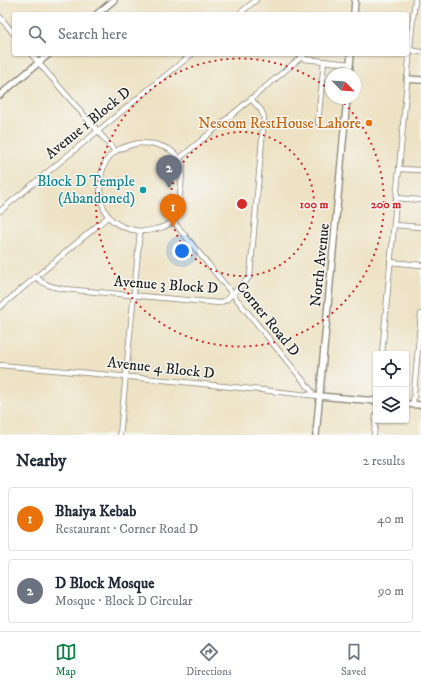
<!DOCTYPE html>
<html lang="en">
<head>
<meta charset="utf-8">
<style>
  body { margin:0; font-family:"IM FELL DW Pica",serif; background:#f2f2f3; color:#1f2937 }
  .controls { position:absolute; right:12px; bottom:12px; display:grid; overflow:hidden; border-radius:4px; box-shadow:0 1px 3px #0004 }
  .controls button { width:36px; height:36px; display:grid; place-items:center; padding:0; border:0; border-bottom:1px solid #e0e1e3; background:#fff; color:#1f2937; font:20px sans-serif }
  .compass { position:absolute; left:325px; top:68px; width:36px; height:36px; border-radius:50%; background:#fff; box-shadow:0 1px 3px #0004; rotate:115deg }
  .you { position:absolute; left:182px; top:251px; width:14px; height:14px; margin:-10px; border:3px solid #fff; border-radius:50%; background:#1a73e8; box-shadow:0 0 0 6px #1a73e833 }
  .badge { display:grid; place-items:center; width:26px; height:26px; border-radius:50%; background:#0b8043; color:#fff; font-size:13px; font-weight:700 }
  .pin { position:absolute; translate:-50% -33px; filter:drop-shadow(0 1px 2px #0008) }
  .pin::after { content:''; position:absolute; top:21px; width:14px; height:12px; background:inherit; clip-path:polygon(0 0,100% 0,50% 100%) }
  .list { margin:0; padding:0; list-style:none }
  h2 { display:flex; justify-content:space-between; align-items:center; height:52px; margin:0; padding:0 16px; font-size:17px }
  h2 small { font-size:13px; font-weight:400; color:#747a83 }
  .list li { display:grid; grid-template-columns:26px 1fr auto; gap:12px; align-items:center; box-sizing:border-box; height:64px; margin:0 8px 8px; padding:0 8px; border:1px solid #e0e1e3; border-radius:4px }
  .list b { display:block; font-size:15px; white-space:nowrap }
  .list p { margin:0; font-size:13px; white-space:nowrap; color:#747a83 }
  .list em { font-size:13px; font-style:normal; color:#747a83 }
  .icon { flex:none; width:22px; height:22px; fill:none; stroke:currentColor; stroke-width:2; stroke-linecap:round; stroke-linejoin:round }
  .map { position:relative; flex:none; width:421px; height:435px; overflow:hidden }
  .search { position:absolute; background:#fff; box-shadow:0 1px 3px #0004; left:12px; right:12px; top:12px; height:44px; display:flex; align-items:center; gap:10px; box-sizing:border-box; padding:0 14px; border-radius:4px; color:#747a83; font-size:15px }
  .sheet { height:196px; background:#fff }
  nav { display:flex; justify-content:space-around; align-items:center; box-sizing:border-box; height:56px; border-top:1px solid #e0e1e3; background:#fff; font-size:11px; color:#747a83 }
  nav a { display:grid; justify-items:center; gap:2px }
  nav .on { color:#0b8043 }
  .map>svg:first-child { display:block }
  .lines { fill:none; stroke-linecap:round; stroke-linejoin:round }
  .minor-casing { stroke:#847f70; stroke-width:6 }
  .tertiary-casing { stroke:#847f70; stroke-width:8 }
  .minor { stroke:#fff; stroke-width:4.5 }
  .tertiary { stroke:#fff; stroke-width:5.5 }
  .ring { fill:none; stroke:#d62828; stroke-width:2; stroke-dasharray:2 4 }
  .food-dot { fill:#e8710a; stroke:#f6f6f2; stroke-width:1.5 }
  .culture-dot { fill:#0f9aa8; stroke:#f6f6f2; stroke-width:1.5 }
  .labels { text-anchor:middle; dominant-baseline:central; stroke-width:3; stroke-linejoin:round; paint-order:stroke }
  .street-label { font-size:15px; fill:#1c1c1c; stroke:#f6f6f2 }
  .food-label { font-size:15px; fill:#c56008; stroke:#f6f6f2; text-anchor:end }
  .culture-label { font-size:15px; fill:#0d838f; stroke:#f6f6f2; text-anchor:end }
  .centre { fill:#d62828; stroke:#f6f6f2; stroke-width:2 }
  .ring-label { font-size:12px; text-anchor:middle; font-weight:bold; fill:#d62828; stroke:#f6f6f2; stroke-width:3; stroke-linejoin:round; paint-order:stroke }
</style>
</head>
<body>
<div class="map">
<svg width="421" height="435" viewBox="0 0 421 435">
  <rect width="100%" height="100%" fill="#f6f6f2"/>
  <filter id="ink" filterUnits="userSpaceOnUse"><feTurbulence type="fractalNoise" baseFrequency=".025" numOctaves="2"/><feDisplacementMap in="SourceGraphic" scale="8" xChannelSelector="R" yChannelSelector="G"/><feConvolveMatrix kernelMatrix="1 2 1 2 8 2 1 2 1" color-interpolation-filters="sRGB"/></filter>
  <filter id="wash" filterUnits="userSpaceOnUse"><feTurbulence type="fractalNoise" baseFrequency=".012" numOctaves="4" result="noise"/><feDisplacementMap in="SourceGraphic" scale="16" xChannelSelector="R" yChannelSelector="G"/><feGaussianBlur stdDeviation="0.9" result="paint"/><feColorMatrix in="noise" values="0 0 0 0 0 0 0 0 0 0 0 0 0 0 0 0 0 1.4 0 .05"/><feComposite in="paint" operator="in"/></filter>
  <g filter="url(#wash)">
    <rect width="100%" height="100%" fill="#ede2c4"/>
  </g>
  <g filter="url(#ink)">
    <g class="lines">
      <defs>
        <g id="minor">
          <path d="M239 14 256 0"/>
          <path d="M0 17 14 34"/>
          <path d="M410 50 421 52"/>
          <path d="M31 54 115 151"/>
          <path d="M301 57 304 59 350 64"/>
          <path d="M318 123 324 61"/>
          <path d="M139 143 155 144 169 149 180 158 183 166 178 214C174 223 165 227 156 229 140 234 119 229 108 216 96 200 97 163 116 151 122 147 131 145 139 143Z"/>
          <path d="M180 158 305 54"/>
          <path d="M399 169 421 170"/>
          <path d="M396 198 421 200"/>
          <path d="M0 211 192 54"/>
          <path d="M173 221 310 389 312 392V395"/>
          <path d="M394 225 421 227"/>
          <path d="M390 262 421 265"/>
          <path d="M36 277C44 285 53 287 64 289L219 303 226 300 247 280 250 276 264 117 261 110 251 99"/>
          <path d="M0 307 109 216"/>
          <path d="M382 354 412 27 415 0"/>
          <path d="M0 365 174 381 319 396"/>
          <path d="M413 404 421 314"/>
          <path d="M120 435 140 232"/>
          <path d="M374 435 376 414"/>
        </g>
        <g id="tertiary">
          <path d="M97 14 114 0"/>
          <path d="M354 14 355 0"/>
          <path d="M349 74 351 54"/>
          <path d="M407 79 421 80"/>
          <path d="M0 95 49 54"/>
          <path d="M319 396 376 401"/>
          <path d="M406 404 421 405"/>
          <path d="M316 435 347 98"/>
        </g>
      </defs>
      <!-- minor casing -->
      <use href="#minor" class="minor-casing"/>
      <!-- tertiary casing -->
      <use href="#tertiary" class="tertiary-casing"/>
      <!-- minor -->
      <use href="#minor" class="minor"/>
      <!-- tertiary -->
      <use href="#tertiary" class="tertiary"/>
    </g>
  </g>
  <!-- distance rings -->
  <g class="ring">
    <circle cx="242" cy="204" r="72"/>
    <path d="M340 99A144 144 0 1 1 331 91"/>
  </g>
  <!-- markers -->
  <circle class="food-dot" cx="369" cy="123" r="4"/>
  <circle class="culture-dot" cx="143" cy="190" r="4"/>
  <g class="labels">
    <!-- street labels -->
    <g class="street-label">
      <text transform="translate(88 123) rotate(-39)">Avenue 1 Block D</text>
      <text transform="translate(320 265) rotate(-84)">North Avenue</text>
      <text transform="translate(166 285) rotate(4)">Avenue 3 Block D</text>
      <text transform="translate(268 319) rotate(51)">Corner Road D</text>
      <text transform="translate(161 368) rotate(6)">Avenue 4 Block D</text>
    </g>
    <!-- food labels -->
    <g class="food-label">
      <text x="361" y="123">Nescom RestHouse Lahore</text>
    </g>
    <!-- culture labels -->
    <g class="culture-label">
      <text x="135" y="181">Block D Temple<tspan x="135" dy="17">(Abandoned)</tspan></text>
    </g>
  </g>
  <circle cx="242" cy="204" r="6" class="centre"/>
  <g class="ring-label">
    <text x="314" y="208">100 m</text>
    <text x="386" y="208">200 m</text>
  </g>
</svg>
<div class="controls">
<button><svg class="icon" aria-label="locate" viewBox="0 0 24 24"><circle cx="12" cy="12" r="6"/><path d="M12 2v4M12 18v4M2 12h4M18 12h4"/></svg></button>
<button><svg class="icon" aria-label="layers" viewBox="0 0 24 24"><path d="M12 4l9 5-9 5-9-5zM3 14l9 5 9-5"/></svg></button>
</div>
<svg class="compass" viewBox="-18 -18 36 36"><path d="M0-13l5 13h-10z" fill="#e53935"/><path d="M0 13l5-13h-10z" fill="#747a83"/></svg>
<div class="you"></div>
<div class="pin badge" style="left:173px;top:227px;background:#e8710a">1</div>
<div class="pin badge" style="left:169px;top:188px;background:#6b7280">2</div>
<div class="search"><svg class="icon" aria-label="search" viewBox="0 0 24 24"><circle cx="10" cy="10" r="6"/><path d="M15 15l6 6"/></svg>Search here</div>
</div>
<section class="sheet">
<h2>Nearby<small>2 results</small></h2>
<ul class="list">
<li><span class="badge" style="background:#e8710a">1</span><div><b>Bhaiya Kebab</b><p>Restaurant · Corner Road D</p></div><em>40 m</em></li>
<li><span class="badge" style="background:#6b7280">2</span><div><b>D Block Mosque</b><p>Mosque · Block D Circular</p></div><em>90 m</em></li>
</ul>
</section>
<nav>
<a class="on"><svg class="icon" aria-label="map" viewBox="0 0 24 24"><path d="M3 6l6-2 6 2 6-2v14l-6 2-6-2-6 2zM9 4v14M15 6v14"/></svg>Map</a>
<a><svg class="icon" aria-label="directions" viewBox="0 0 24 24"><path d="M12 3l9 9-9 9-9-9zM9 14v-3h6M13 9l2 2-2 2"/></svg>Directions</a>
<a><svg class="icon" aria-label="saved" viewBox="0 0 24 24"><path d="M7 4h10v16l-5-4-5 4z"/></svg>Saved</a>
</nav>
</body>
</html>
